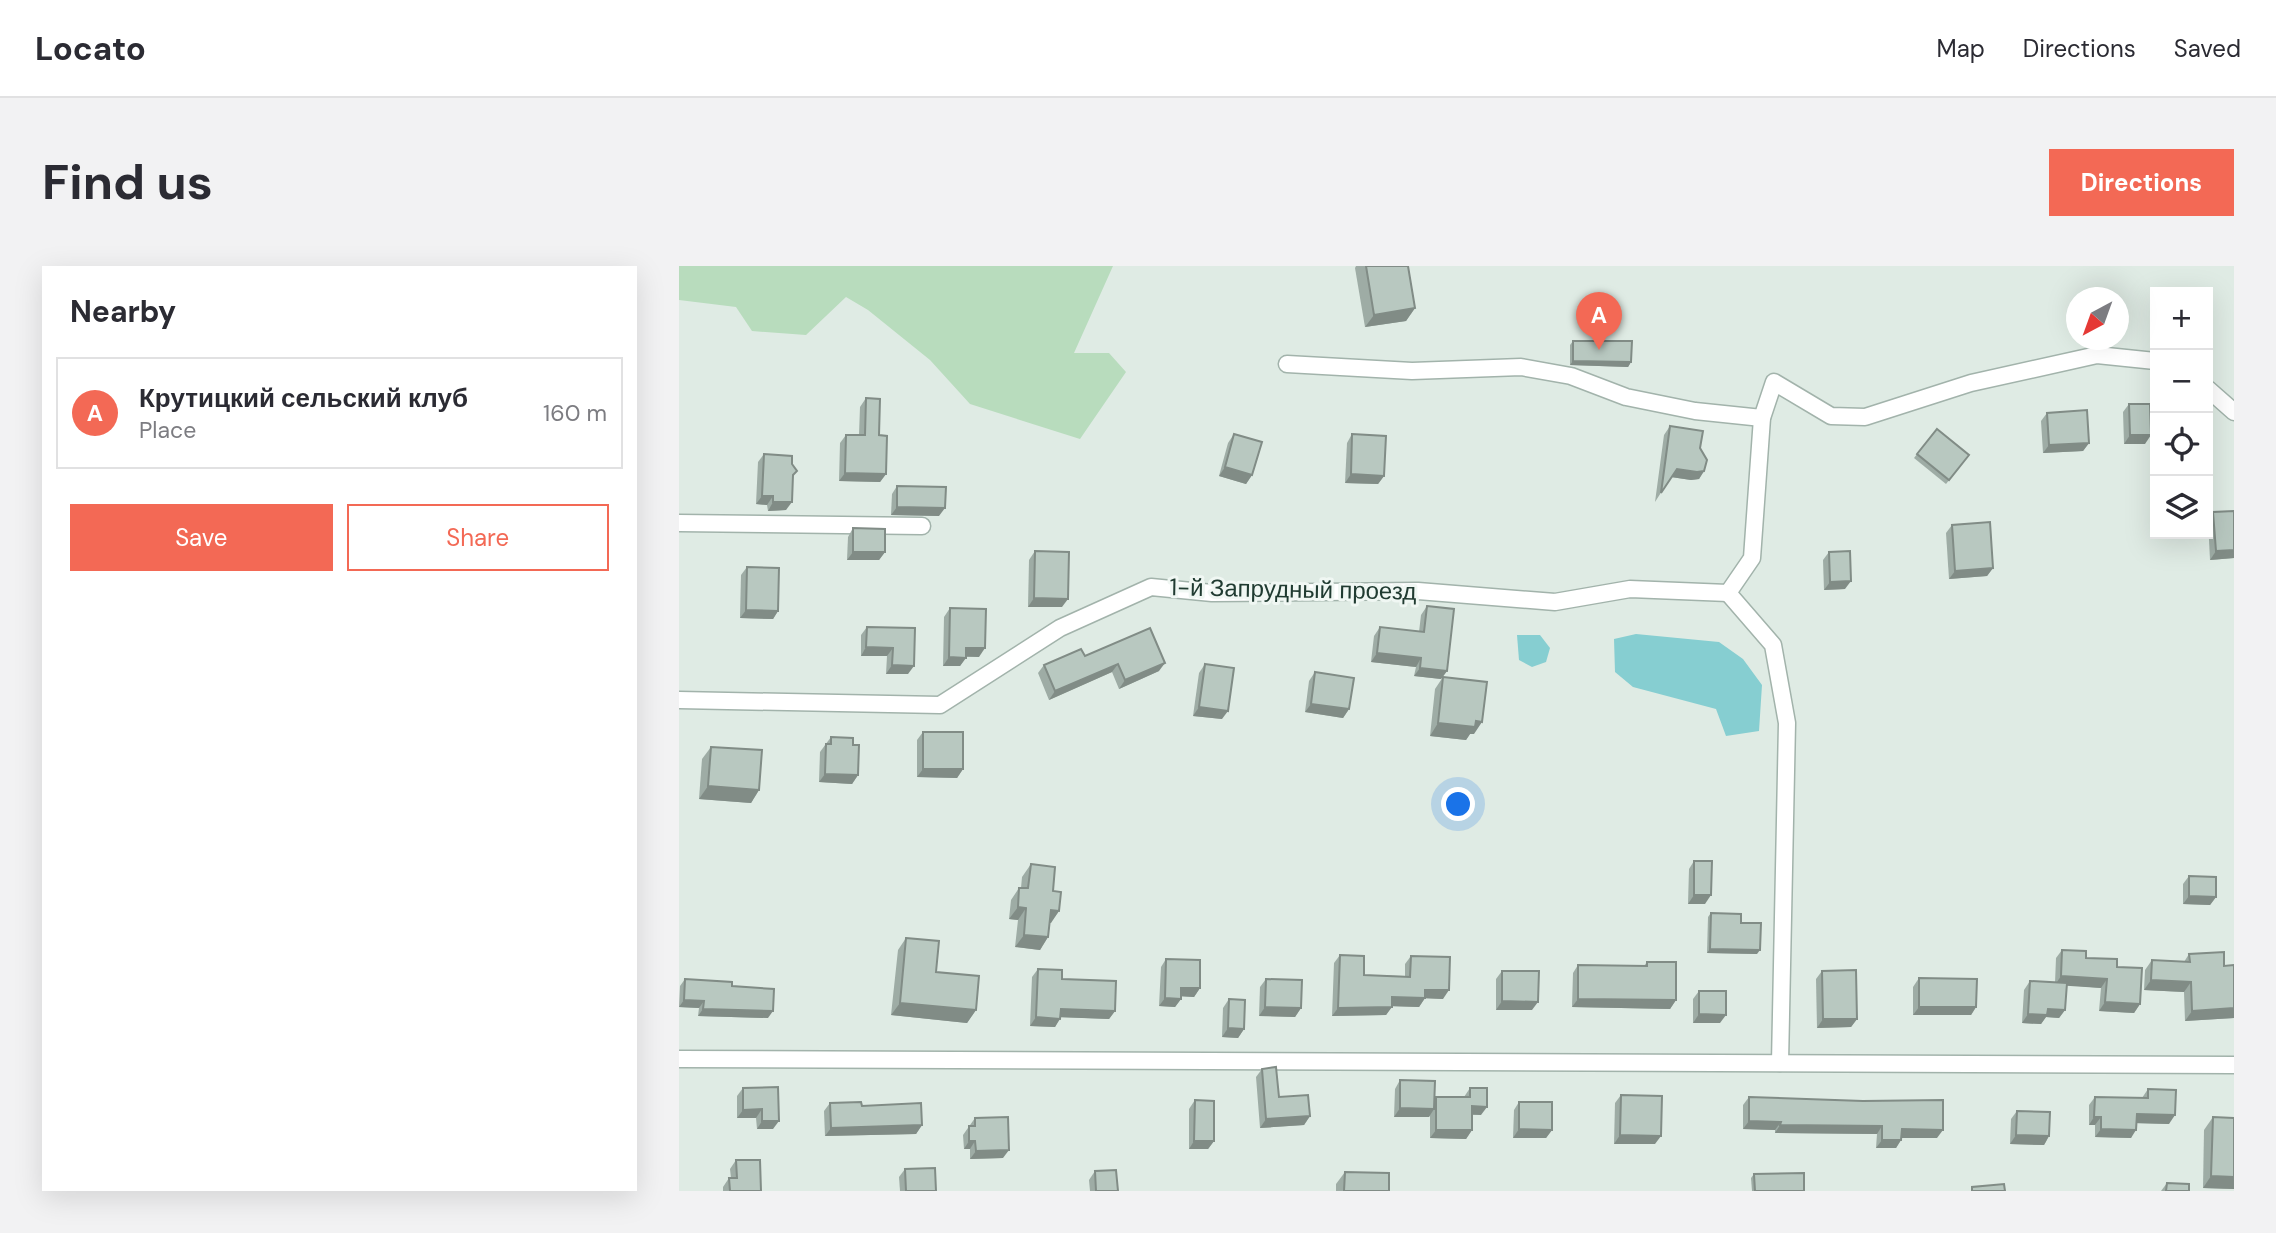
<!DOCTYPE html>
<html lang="en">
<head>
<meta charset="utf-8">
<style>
  body { margin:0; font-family:"DM Sans",sans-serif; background:#f2f2f3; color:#2b2b33 }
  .controls { position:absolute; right:21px; top:21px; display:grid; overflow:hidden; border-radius:0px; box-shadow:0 7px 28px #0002 }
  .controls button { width:63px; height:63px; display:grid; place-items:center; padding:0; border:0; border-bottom:2px solid #e1e1e2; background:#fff; color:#2b2b33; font:35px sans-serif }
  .compass { position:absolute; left:1387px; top:21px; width:63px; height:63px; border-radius:50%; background:#fff; box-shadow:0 7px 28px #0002; rotate:221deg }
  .you { position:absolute; left:780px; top:539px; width:24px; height:24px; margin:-18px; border:5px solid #fff; border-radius:50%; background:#1a73e8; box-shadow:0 0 0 10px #1a73e833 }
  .badge { display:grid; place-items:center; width:46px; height:46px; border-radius:50%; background:#f36955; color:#fff; font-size:23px; font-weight:700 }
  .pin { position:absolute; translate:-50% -58px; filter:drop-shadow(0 2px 4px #0008) }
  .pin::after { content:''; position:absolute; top:37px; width:24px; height:21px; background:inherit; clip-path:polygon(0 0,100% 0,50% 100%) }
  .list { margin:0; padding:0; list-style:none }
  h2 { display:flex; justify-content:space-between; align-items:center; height:91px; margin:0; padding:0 28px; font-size:30px }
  h2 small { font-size:23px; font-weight:400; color:#7c7c81 }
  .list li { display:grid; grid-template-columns:46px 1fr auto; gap:21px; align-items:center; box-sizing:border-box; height:112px; margin:0 14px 14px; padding:0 14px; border:2px solid #e1e1e2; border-radius:0px }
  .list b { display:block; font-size:26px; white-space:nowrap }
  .list p { margin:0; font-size:23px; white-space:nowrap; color:#7c7c81 }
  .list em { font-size:23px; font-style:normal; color:#7c7c81 }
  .actions { display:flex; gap:14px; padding:21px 28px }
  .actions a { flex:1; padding:16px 0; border:2px solid #f36955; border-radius:0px; text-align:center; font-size:24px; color:#f36955 }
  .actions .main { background:#f36955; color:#fff }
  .icon { flex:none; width:38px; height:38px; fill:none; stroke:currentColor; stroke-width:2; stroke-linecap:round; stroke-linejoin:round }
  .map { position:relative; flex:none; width:1555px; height:925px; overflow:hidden; border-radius:0px }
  header { display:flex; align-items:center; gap:42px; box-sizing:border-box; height:98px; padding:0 35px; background:#fff; border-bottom:2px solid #e1e1e2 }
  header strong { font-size:33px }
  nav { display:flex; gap:38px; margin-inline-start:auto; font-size:24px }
  .intro { display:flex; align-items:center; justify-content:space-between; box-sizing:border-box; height:168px; padding:0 42px }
  h1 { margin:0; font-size:49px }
  .button { padding:18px 32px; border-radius:0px; background:#f36955; color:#fff; font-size:24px; font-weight:700 }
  main { display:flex; gap:42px; padding:0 42px }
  aside { flex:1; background:#fff; border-radius:0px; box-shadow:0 7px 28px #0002 }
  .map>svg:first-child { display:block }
  .green { fill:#b8dcbd }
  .water { fill:#86ced1 }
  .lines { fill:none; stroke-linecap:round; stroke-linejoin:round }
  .minor-casing { stroke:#a2b3ab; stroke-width:19 }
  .minor { stroke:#fff; stroke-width:16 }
  .wall { fill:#9eaca5 }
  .shaded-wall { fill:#818c86 }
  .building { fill:#b8c8c0; stroke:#818c86; stroke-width:2 }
  .labels { text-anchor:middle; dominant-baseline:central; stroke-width:6; stroke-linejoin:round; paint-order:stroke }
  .street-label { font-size:24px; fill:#203b31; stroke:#f0f7f3 }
</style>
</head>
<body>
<header>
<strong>Locato</strong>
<nav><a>Map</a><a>Directions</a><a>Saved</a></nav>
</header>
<div class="intro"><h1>Find us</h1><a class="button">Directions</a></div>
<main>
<aside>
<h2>Nearby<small></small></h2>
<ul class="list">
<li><span class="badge">A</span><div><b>Крутицкий сельский клуб</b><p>Place</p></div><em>160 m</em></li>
</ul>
<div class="actions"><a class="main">Save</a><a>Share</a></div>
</aside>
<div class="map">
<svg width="1555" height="925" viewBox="0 0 1555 925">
  <rect width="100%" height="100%" fill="#dfebe4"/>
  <!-- green -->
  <path class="green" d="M0 0H434L395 87H430L447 106 401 173 291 138 251 94 189 44 167 31 127 69 73 65 57 41 0 34Z"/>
  <!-- water -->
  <g class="water">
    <path d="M957 368 1040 376 1064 393 1083 419 1080 465 1047 470 1037 443 954 421 936 406 935 373Z"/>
    <path d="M838 369H861L871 382 867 396 853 401 840 394Z"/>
  </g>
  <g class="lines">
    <defs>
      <g id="minor">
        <path d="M608 98 733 105 842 101 892 110 947 131 1016 145 1083 152"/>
        <path d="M1529 123 1555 146"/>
        <path d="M0 257 243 260"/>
        <path d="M1049 327 1073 292 1083 152 1095 116 1152 150 1186 151 1292 117 1418 89 1476 95"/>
        <path d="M1049 327 1094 379 1108 457 1101 797"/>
        <path d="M0 434 261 439 381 362 472 321 533 327 739 325 876 336 951 323 1049 327"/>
        <path d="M0 793 1555 799"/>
      </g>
    </defs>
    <!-- minor casing -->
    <use href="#minor" class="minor-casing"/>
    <!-- minor -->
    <use href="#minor" class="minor"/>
  </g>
  <!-- wall -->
  <g class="wall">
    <path d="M677 0H729L736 42 727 55 686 61 676 2Z"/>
    <path d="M894 75 952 96 949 101 891 99V79Z"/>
    <path d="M187 132 200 169 207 208 201 216 160 215 161 177 167 169H180L181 141Z"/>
    <path d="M1450 138 1466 178H1445L1444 146Z"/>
    <path d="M1368 147 1410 177 1404 185 1364 187 1362 155Z"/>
    <path d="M991 160 1021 182 1025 205 1020 213 1012 214 992 211 976 236 985 169Z"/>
    <path d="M1258 163 1290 189 1267 218 1235 192Z"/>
    <path d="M555 168 573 209 567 218 540 210 549 177Z"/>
    <path d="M673 168 705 210 699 218 666 217 668 177Z"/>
    <path d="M85 188 114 211 107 244 89 245 88 239 77 238 79 196Z"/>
    <path d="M218 220 260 250 212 249 213 228Z"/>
    <path d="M1555 245V292L1531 294 1529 254 1534 246Z"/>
    <path d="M1273 259 1314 302 1308 310 1270 313 1267 267Z"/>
    <path d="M174 262 206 286 200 294H168L169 271Z"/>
    <path d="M356 285 383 341H349L350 294Z"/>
    <path d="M1150 286 1166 323 1145 324 1144 294Z"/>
    <path d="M68 301 99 345 94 353 61 352 62 309Z"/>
    <path d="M748 340 768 405 762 413 735 410 737 401 692 396 695 370 701 361 740 366 742 349Z"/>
    <path d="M271 342 300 391H287L281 400H264L265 351Z"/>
    <path d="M188 361 236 362 229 408H207L208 390H182V369Z"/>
    <path d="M406 390 480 405 440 423 433 406 370 434 359 407 365 399Z"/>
    <path d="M526 398 543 453 514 450 520 407Z"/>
    <path d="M636 406 670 443 664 452 626 446 630 415Z"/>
    <path d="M764 411 795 468H791L787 474 751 470 756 423Z"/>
    <path d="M244 466 284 503 278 512 238 511V474Z"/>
    <path d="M152 471 174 479 179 509 173 518 140 516 141 486Z"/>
    <path d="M32 481 80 524 72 537 20 533 23 493Z"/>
    <path d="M1015 595 1026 638H1009L1010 603Z"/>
    <path d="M352 598 374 625 380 645 371 657 369 671 361 684 336 681 339 654 330 653 332 634 340 622H342L343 611Z"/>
    <path d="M1510 610 1537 631 1531 639 1504 638V618Z"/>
    <path d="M1032 647 1062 657 1078 688 1028 687 1029 651Z"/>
    <path d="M227 672 257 706 297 744 288 757 212 749 219 684Z"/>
    <path d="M1383 684 1438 701 1461 738 1455 747 1420 745 1422 722 1388 719 1386 744 1380 752 1367 751 1362 758 1343 757 1345 724 1351 715 1376 717 1377 692Z"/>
    <path d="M1510 688 1545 700 1555 699V752L1506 755 1505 726 1465 724 1466 704 1473 694 1505 696Z"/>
    <path d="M661 689 685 709 726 710V698L732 690 764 733 746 732 740 741 713 740 707 749 653 750 655 697Z"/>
    <path d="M487 693 521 722 515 731 502 730V733L496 741 480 740 482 701Z"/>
    <path d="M968 696 997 734 991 743 893 741 894 707 899 699 965 700Z"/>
    <path d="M359 703 383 713 436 745 430 753 381 751 376 761 351 760 353 711Z"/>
    <path d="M823 705 853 744H817V713Z"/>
    <path d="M1143 705 1178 753 1172 761 1138 762 1137 713Z"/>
    <path d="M1240 712 1297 741 1292 749H1234V721Z"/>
    <path d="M6 713 53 720 89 752 19 750 20 742 0 741 1 720Z"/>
    <path d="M587 713 622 742 616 751 580 750 581 721Z"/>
    <path d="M1020 725 1041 757H1014V733Z"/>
    <path d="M550 733 565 763 559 772 543 771 544 742Z"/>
    <path d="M583 803 600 831 631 850 625 859 581 862 577 811Z"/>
    <path d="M721 814 756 833 757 831H785L791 822 802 849H793V864L787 873 751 872V849L750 851H715L716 823Z"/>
    <path d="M99 821 94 863H78L77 852H58V830L64 822Z"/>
    <path d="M1469 823 1490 858 1458 857 1452 872 1416 871V859H1410V839L1416 831 1463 832Z"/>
    <path d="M942 829 976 878H935L936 837Z"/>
    <path d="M1070 831 1258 872H1223L1222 874 1217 882H1197L1198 868 1096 867V864L1064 863V839Z"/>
    <path d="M516 834 535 875 529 883H510V843Z"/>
    <path d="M840 836 873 864 867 872H834L835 844Z"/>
    <path d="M151 837 183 840 243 859 237 868 146 870 145 845Z"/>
    <path d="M1338 845 1370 870 1365 879 1331 878 1332 853Z"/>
    <path d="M1534 851 1555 923 1524 922 1525 864Z"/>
    <path d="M296 852 324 892 291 893V883H285L284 869Z"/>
    <path d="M57 894 82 925H44V921L50 912H52L51 903Z"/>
    <path d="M226 903 257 925H221L220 911Z"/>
    <path d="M416 905 439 925H411L410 914Z"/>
    <path d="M666 906 710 925H657V918Z"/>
    <path d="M1075 908 1125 925H1073L1072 912Z"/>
    <path d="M1488 917 1510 925H1482Z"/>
  </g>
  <!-- shaded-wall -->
  <g class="shaded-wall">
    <path d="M736 42 727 55 686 61 695 49Z"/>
    <path d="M894 95 952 96 949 101 891 99Z"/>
    <path d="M1451 169H1472L1466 178H1445Z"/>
    <path d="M1410 177 1404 185 1364 187 1370 179Z"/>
    <path d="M546 201 573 209 567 218 540 210Z"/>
    <path d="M998 203 1025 205 1020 213 1012 214 992 211Z"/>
    <path d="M166 207 207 208 201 216 160 215Z"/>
    <path d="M672 208 705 210 699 218 666 217Z"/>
    <path d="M83 230H94L88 239 77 238Z"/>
    <path d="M94 236H113L107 244 89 245Z"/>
    <path d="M218 241 266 242 260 250 212 249Z"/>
    <path d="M1555 284V292L1531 294 1537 285Z"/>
    <path d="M174 286H206L200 294H168Z"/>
    <path d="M1314 302 1308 310 1270 313 1276 305Z"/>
    <path d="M1172 315 1166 323 1145 324 1151 316Z"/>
    <path d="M355 332 389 333 383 341H349Z"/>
    <path d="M67 344 99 345 94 353 61 352Z"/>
    <path d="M187 381 214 382 208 390H182Z"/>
    <path d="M287 382H306L300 391 281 390Z"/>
    <path d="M698 387 742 392 737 401 692 396Z"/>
    <path d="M270 391 287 392 281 400H264Z"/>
    <path d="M486 397 480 405 440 423 446 414Z"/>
    <path d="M439 398 433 406 370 434 376 425Z"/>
    <path d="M213 399 235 400 229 408H207Z"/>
    <path d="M741 402 768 405 762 413 735 410Z"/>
    <path d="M632 438 670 443 664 452 626 446Z"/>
    <path d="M520 441 549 445 543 453 514 450Z"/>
    <path d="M797 455 803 456 795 468H791L787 474 751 470 759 457Z"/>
    <path d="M244 503H284L278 512 238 511Z"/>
    <path d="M146 508 179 509 173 518 140 516Z"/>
    <path d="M29 520 80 524 72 537 20 533Z"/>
    <path d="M1015 629H1032L1026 638H1009Z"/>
    <path d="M1510 630 1537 631 1531 639 1504 638Z"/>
    <path d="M339 641 347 642 339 654 330 653Z"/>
    <path d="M372 644 380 645 372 657 363 656Z"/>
    <path d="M345 669 369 671 361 684 336 681Z"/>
    <path d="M1031 683 1081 684 1078 688 1028 687Z"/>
    <path d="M1382 710 1428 713 1422 722 1376 719Z"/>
    <path d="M1472 714 1512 716 1505 726 1465 724Z"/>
    <path d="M502 722H521L515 731 496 730Z"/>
    <path d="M746 724H770L764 733 740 732Z"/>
    <path d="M713 731 746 732 740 741 707 740Z"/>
    <path d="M486 732 502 733 496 741 480 740Z"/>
    <path d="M899 733 997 734 991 743 893 741Z"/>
    <path d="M5 734 25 735 20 742 0 741Z"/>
    <path d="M823 735 859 736 853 744H817Z"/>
    <path d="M1426 736 1461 738 1455 747 1420 745Z"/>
    <path d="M221 737 297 744 288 757 212 749Z"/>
    <path d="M586 741 622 742 616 751 580 750Z"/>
    <path d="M713 741 707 749 653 750 659 742Z"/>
    <path d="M1240 741H1297L1292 749H1234Z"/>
    <path d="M1555 742V752L1506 755 1513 745Z"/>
    <path d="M24 743 94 745 89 752 19 750Z"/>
    <path d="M382 743 436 745 430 753 376 751Z"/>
    <path d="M1369 743 1386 744 1380 752 1367 751 1362 758 1343 757 1349 748Z"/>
    <path d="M1020 748 1047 749 1041 757H1014Z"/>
    <path d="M357 751 381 753 376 761 351 760Z"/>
    <path d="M1144 753H1178L1172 761 1138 762Z"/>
    <path d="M549 762 565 763 559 772 543 771Z"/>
    <path d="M793 840 808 841 802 849 788 848Z"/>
    <path d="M721 842 755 843 750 851H715Z"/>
    <path d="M83 843 77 852H58L64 844Z"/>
    <path d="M1458 848 1496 849 1490 858 1452 857Z"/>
    <path d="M631 850 625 859 581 862 587 853Z"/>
    <path d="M1415 851H1422L1416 859H1410Z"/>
    <path d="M83 855H100L94 863H78Z"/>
    <path d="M1070 855 1102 856 1096 864 1064 863Z"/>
    <path d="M243 859 237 868 146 870 152 862Z"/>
    <path d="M1101 859 1203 860 1198 868 1096 867Z"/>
    <path d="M840 863 873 864 867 872H834Z"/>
    <path d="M1223 863 1264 864 1258 872H1217Z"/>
    <path d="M1422 863 1457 864 1452 872 1416 871Z"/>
    <path d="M757 864H793L787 873 751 872Z"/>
    <path d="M941 869 982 870 976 878H935Z"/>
    <path d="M1337 869 1370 870 1365 879 1331 878Z"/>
    <path d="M1203 874H1222L1217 882H1197Z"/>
    <path d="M290 875H296L291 883H285Z"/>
    <path d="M515 875H535L529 883H510Z"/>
    <path d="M330 884 324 892 291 893 297 885Z"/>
    <path d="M1532 910 1555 911V923L1524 922Z"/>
  </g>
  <!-- building -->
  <g class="building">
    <path d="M687 0H729L736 42 695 49Z"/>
    <path d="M894 75H953L952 96 894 95Z"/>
    <path d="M187 132 201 133 200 169 208 170 207 208 166 207 167 169H186Z"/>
    <path d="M1450 138H1471L1472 169H1451Z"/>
    <path d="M1408 144 1410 177 1370 179 1368 147Z"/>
    <path d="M991 160 1024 165 1021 182 1028 194 1025 205 1018 206 998 203 982 227Z"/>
    <path d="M1258 163 1290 189 1270 214 1238 188Z"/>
    <path d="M555 168 583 176 573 209 546 201Z"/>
    <path d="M673 168 707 170 705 210 672 208Z"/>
    <path d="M85 188 113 190V198L118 205 114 209 113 236H94V230H83Z"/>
    <path d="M218 220 267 221 266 242 218 241Z"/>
    <path d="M1555 245V284L1537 285 1534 246Z"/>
    <path d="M1311 256 1314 302 1276 305 1273 259Z"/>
    <path d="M174 262 206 263V286H174Z"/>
    <path d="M356 285 390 286 389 333 355 332Z"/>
    <path d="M1171 285 1172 315 1151 316 1150 286Z"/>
    <path d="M68 301 100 302 99 345 67 344Z"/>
    <path d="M748 340 775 343 768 405 741 402 742 392 698 387 701 361 745 366Z"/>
    <path d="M271 342 307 343 306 382H287V392L270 391Z"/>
    <path d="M188 361 236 362 235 400 213 399 214 382 187 381Z"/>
    <path d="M471 362 486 397 446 414 439 398 376 425 365 399 402 383 406 390Z"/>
    <path d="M526 398 555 402 549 445 520 441Z"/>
    <path d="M636 406 675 412 670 443 632 438Z"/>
    <path d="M764 411 808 416 803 456 797 455 796 461 759 457Z"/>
    <rect x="244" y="466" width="40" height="37"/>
    <path d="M152 471 174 472V479H180L179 509 146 508 147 478H152Z"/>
    <path d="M32 481 83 484 80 524 29 520Z"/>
    <path d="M1015 595H1033L1032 629H1015Z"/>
    <path d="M352 598 376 601 374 625 382 626 380 645 372 644 369 671 345 669 347 642 339 641 340 622H349Z"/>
    <path d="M1510 610 1537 611V631L1510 630Z"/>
    <path d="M1032 647 1062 648V657H1082L1081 684 1031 683Z"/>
    <path d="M227 672 260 675 257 706 300 710 297 744 221 737Z"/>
    <path d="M1383 684 1407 685V692L1438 693V701L1463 702 1461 738 1426 736 1428 713 1382 710Z"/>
    <path d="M1545 686V700L1555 699V742L1513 745 1512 716 1472 714 1473 694 1511 696 1510 688Z"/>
    <path d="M661 689 685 690V709L731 711 732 690 771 691 770 724H746V732L713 731V741L659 742Z"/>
    <path d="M487 693 521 694V722H502V733L486 732Z"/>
    <path d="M968 696H997V734L899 733V699L968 700Z"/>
    <path d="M359 703 383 704V713L437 715 436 745 382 743 381 753 357 751Z"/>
    <path d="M1177 704 1178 753H1144L1143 705Z"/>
    <path d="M823 705H860L859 736 823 735Z"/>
    <path d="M1240 712 1298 713 1297 741H1240Z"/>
    <path d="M6 713 53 716V720L95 723 94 745 24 743 25 735 5 734Z"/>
    <path d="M587 713 623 714 622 742 586 741Z"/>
    <path d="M1351 715 1388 717 1386 744 1369 743 1368 749 1349 748Z"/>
    <path d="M1020 725H1047V749L1020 748Z"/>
    <path d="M550 733 566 734 565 763 549 762Z"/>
    <path d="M597 801 600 831 629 829 631 850 587 853 583 803Z"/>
    <path d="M721 814 756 815 755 843 721 842Z"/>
    <path d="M99 821 100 855H83V843L64 844V822Z"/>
    <path d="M791 822H808V841L793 840V864H757V831H791Z"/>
    <path d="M1469 823 1497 824 1496 849 1458 848 1457 864 1422 863V851H1415L1416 831 1469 832Z"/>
    <path d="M942 829 983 830 982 870 941 869Z"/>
    <path d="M1070 831 1184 835 1264 834V864L1223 863 1222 874H1203V860L1101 859 1102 856 1070 855Z"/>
    <path d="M516 834 535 835V875H515Z"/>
    <path d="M182 836 183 840 242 837 243 859 152 862 151 837Z"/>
    <path d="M840 836H873V864L840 863Z"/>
    <path d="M1338 845 1371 846 1370 870 1337 869Z"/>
    <path d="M329 851 330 884 297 885 296 875H290V860H296V852Z"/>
    <path d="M1534 851 1555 852V911L1532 910Z"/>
    <path d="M57 894H81L82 925H51L50 912H58Z"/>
    <path d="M256 902 257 925H227L226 903Z"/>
    <path d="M437 904 439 925H417L416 905Z"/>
    <path d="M666 906 710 907V925H665Z"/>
    <path d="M1125 907V925H1076L1075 908Z"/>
    <path d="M1488 917 1510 918V925H1487Z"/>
    <path d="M1325 918 1326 925H1293V921Z"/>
  </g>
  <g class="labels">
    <!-- street labels -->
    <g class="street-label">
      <text transform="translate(614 323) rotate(1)">1-й Запрудный проезд</text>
    </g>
  </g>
</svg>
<div class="controls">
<button>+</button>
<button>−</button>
<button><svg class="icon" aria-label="locate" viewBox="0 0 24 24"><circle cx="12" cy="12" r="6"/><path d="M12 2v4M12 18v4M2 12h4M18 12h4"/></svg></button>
<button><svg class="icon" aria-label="layers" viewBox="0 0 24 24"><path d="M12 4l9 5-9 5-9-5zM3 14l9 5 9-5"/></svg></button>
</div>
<svg class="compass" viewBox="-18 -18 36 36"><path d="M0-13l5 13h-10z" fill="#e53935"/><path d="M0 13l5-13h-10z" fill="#7c7c81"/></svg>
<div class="you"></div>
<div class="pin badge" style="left:920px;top:84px">A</div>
</div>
</main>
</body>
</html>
